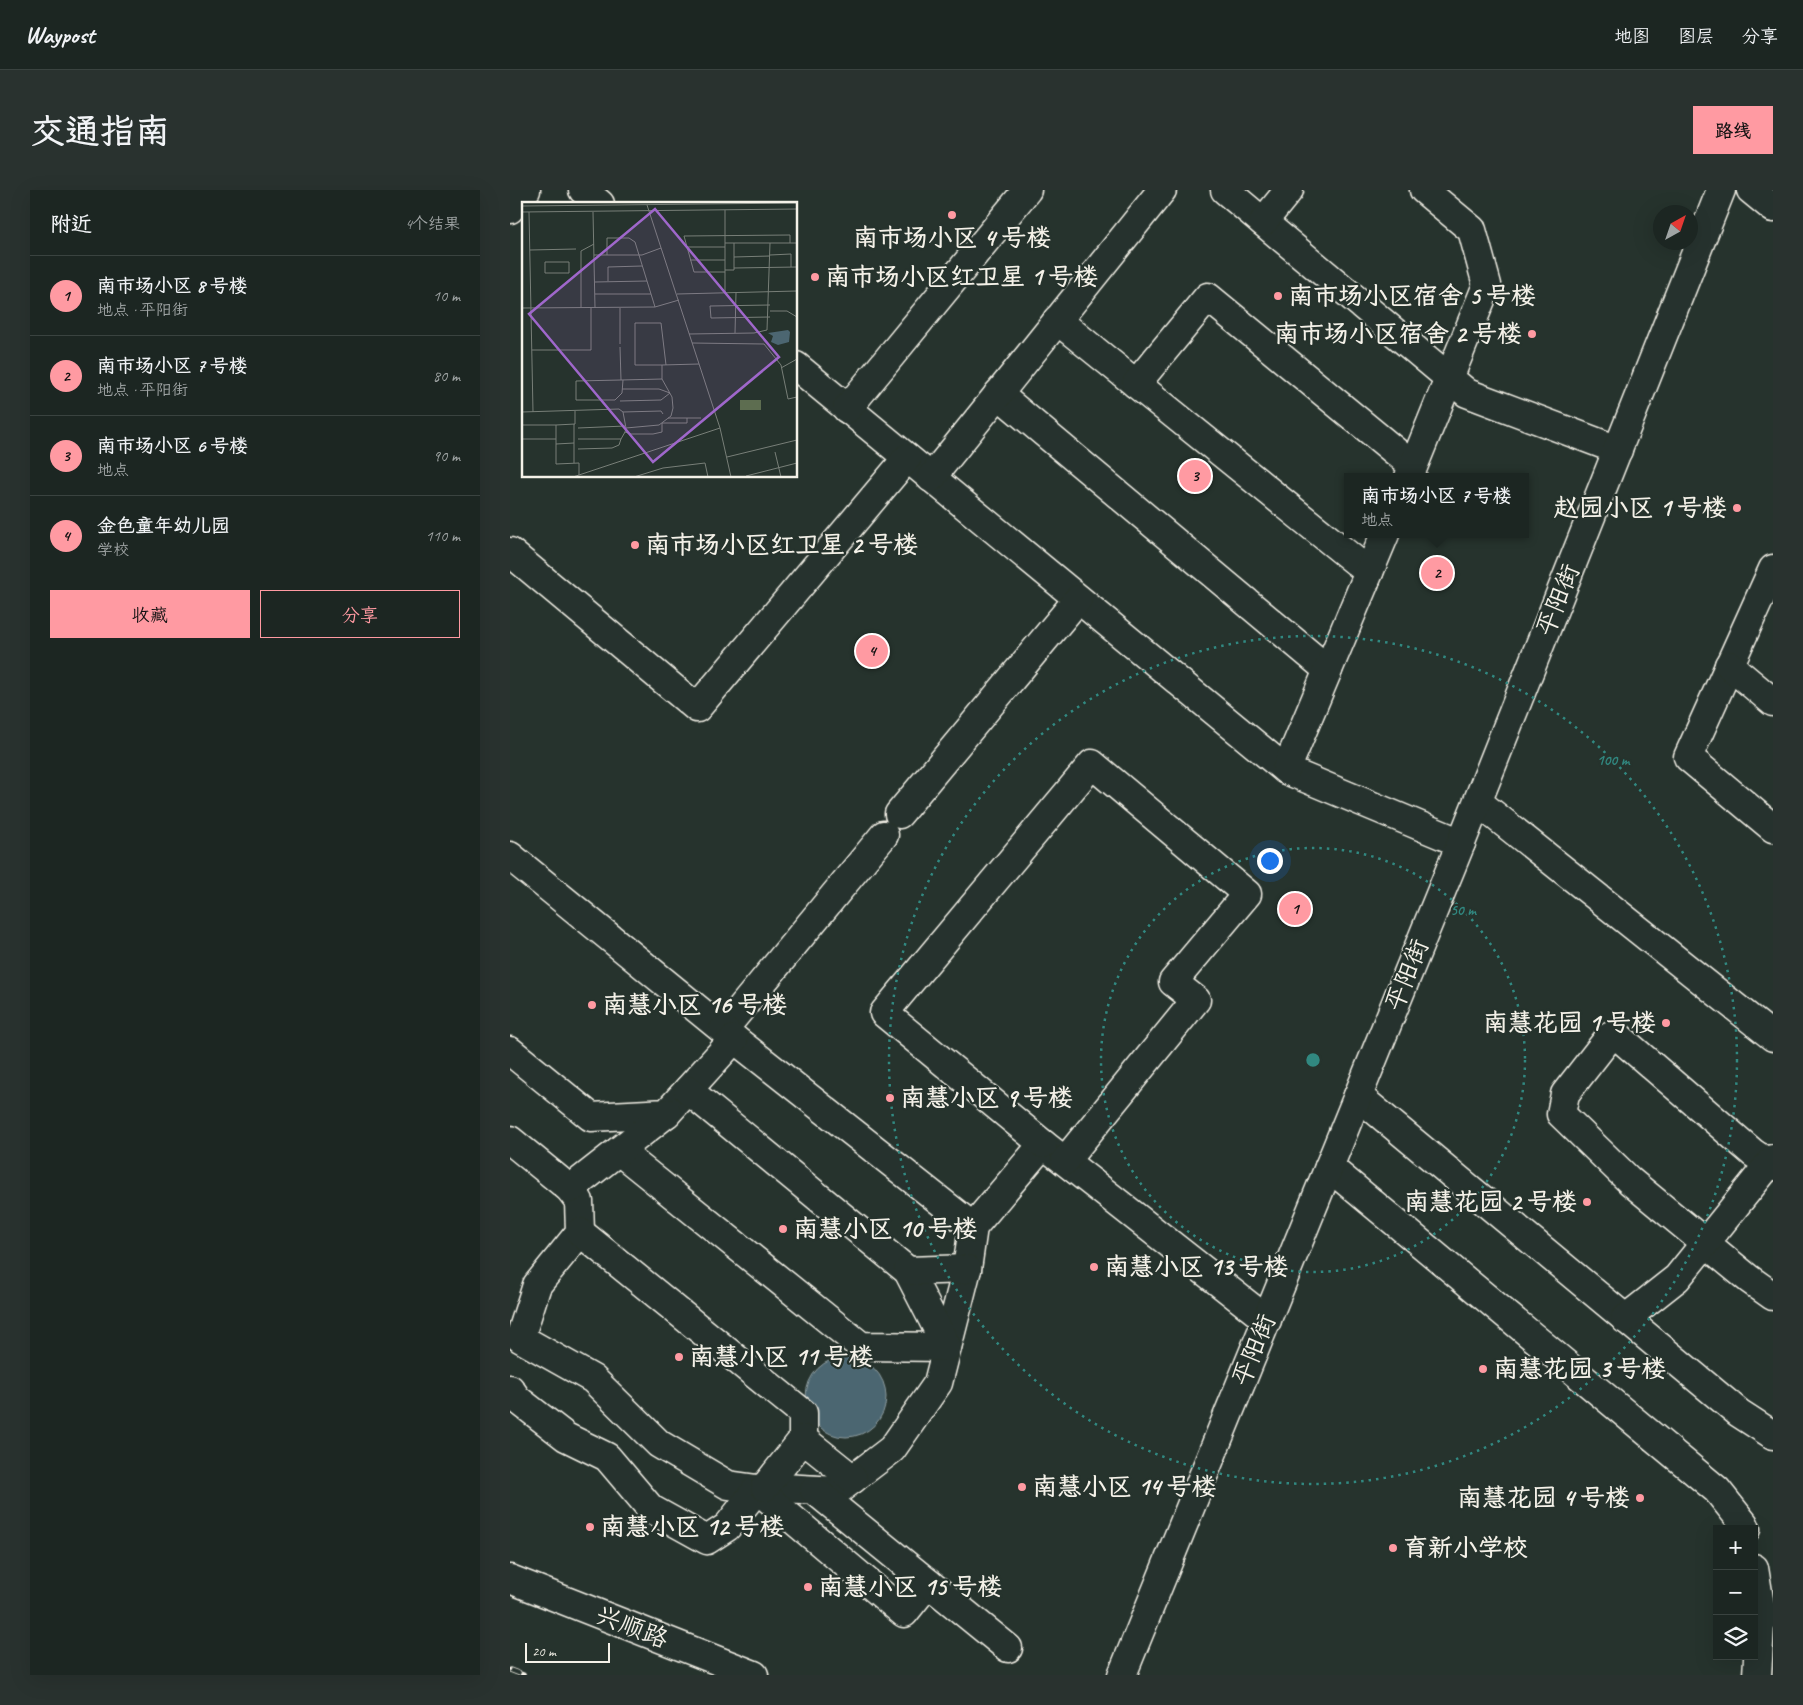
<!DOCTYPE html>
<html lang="zh">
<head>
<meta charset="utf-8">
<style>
  body { margin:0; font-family:Caveat,"LXGW WenKai TC",sans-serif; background:#29322f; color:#f1f3f6 }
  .controls { position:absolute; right:15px; bottom:15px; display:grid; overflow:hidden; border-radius:0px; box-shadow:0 5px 20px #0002 }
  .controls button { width:45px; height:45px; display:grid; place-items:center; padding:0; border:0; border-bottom:1px solid #3a4340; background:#1c2622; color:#f1f3f6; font:25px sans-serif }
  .compass { position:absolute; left:1143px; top:15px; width:45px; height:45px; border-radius:50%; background:#1c2622; box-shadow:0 5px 20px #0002; rotate:40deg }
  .scale { position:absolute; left:15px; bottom:12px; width:85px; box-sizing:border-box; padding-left:5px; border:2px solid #f4f1e8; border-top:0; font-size:14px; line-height:18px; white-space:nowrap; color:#f4f1e8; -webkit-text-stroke:4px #26332d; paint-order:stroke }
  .you { position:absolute; left:759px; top:670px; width:18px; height:18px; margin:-12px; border:4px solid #fff; border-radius:50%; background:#1a73e8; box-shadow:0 0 0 8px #1a73e833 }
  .badge { display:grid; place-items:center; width:32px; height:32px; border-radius:50%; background:#ff9aa2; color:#111; font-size:16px; font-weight:700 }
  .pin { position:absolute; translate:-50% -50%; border:2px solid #fff; box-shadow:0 1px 5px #0006 }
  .popup { position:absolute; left:834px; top:283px; width:185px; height:65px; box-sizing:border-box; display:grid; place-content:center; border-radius:0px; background:#1c2622; filter:drop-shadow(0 1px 4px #0005); font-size:16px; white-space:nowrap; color:#a0a5a5 }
  .popup b { font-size:19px; color:#f1f3f6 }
  .popup::after { content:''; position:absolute; left:50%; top:100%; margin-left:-10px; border:10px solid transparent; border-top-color:#1c2622 }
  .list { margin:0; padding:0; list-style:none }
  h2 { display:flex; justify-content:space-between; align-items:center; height:65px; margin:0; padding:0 20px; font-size:21px }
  h2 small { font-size:16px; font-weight:400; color:#a0a5a5 }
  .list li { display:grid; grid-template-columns:32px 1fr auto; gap:15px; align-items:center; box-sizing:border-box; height:80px; padding:0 20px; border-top:1px solid #3a4340 }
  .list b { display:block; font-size:19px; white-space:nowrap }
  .list p { margin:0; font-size:16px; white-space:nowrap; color:#a0a5a5 }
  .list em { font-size:16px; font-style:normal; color:#a0a5a5 }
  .actions { display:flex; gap:10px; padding:15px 20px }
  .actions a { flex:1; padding:11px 0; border:1px solid #ff9aa2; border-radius:0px; text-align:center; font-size:18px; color:#ff9aa2 }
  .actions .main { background:#ff9aa2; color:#111 }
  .icon { flex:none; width:28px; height:28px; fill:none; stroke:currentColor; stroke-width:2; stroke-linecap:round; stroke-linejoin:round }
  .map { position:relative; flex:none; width:1263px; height:1485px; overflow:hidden; border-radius:0px }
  header { display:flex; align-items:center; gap:30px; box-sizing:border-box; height:70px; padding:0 25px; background:#1c2622; border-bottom:1px solid #3a4340 }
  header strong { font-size:24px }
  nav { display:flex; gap:28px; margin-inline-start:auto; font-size:18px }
  .intro { display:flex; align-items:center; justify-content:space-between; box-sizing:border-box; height:120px; padding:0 30px }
  h1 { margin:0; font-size:35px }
  .button { padding:12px 22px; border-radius:0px; background:#ff9aa2; color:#111; font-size:18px; font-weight:700 }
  main { display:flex; gap:30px; padding:0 30px }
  aside { flex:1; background:#1c2622; border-radius:0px; box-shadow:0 5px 20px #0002 }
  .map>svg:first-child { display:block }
  .water { fill:#4c6671; stroke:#8f9ea1 }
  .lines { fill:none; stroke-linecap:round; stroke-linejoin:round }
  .minor-casing { stroke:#f4f1e8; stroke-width:31 }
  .tertiary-casing { stroke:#f4f1e8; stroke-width:31 }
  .secondary-casing { stroke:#f4f1e8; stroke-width:31 }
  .primary-casing { stroke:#f4f1e8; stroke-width:31 }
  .minor { stroke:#26332d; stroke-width:28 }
  .tertiary { stroke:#26332d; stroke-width:28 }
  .secondary { stroke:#26332d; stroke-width:28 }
  .primary { stroke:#26332d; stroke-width:28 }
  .rail-casing { stroke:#f4f1e8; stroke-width:5.5 }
  .rail { stroke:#26332d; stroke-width:4; stroke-dasharray:11; stroke-linecap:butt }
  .ring { fill:none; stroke:#318880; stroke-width:2.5; stroke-dasharray:2.5 5 }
  .poi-dot { fill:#ff9aa2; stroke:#26332d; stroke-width:2 }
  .labels { text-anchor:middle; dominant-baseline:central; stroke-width:4.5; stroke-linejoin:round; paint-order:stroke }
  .poi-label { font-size:25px; font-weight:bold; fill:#f4f1e8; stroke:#26332d; text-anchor:start }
  .street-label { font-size:25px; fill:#f4f1e8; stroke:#26332d }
  .inset-road { fill:none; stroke:#787f78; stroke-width:1 }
  .view { fill:#9f67cb; fill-opacity:0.15; stroke:#9f67cb; stroke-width:2.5 }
  .inset-edge { fill:none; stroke:#f4f1e8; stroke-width:2.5 }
  .centre { fill:#318880; stroke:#26332d; stroke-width:2.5 }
  .ring-label { font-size:15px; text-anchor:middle; font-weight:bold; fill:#318880; stroke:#26332d; stroke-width:4.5; stroke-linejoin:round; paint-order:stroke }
</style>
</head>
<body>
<header>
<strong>Waypost</strong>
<nav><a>地图</a><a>图层</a><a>分享</a></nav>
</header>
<div class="intro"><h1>交通指南</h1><a class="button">路线</a></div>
<main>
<aside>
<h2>附近<small>4个结果</small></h2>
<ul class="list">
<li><span class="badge">1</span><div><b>南市场小区 8 号楼</b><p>地点 · 平阳街</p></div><em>10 m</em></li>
<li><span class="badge">2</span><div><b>南市场小区 7 号楼</b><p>地点 · 平阳街</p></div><em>80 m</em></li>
<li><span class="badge">3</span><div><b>南市场小区 6 号楼</b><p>地点</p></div><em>90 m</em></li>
<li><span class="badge">4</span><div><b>金色童年幼儿园</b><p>学校</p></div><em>110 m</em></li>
</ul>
<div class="actions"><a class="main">收藏</a><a>分享</a></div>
</aside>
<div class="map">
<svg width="1263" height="1485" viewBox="0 0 1263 1485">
  <rect width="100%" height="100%" fill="#26332d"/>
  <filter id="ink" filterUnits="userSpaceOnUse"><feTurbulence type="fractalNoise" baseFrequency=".02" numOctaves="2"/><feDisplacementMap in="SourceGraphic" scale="10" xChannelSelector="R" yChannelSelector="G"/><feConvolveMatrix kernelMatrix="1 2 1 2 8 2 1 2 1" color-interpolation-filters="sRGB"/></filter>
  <g filter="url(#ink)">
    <!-- water -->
    <circle class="water" cx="336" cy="1207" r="40"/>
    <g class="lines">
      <defs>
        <g id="minor">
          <path d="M73 0 90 14"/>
          <path d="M715 0 957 203 1108 260"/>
          <path d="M0 19 16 0"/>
          <path d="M753 32 779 0"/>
          <path d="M547 130 859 382"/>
          <path d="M286 176 776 580 951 653"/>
          <path d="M626 194 698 107 903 276"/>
          <path d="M488 204 818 480"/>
          <path d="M337 219 517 0"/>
          <path d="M899 287 977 95 962 40 914 0"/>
          <path d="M421 288 652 0"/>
          <path d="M0 362 187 518 397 268"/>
          <path d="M1263 379 1178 567 1263 638"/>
          <path d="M1219 475 1263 512"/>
          <path d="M776 580 875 344"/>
          <path d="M968 612 1263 847"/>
          <path d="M389 624 568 409"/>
          <path d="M0 666 213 840 374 645"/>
          <path d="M213 840 463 1037"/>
          <path d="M0 861 81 927 157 923 224 849"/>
          <path d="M848 906 1229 1223 1263 1245"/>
          <path d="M0 950 60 999 69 1011 70 1042 27 1095 10 1148 83 1189 149 1254 218 1295 247 1299 255 1297 327 1301 382 1259 428 1193 457 1079 463 1037 533 954 757 1130"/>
          <path d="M533 954 374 823 582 574 737 704 663 792 686 810 555 971"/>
          <path d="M109 961 351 1156 437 1157 398 1081 178 900"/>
          <path d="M1263 976 1243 963 1110 848 1101 845 1055 904 1051 924 1120 991 1239 1089 1263 1106"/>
          <path d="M819 977 1207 1300 1234 1334 1236 1339"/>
          <path d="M60 999 157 923"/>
          <path d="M70 1042 293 1223V1249"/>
          <path d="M398 1081 457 1079"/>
          <path d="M1115 1129 1167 1088 1263 969"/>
          <path d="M0 1199 7 1209 56 1247 97 1267 141 1319 197 1350 217 1337 247 1299 394 1423 418 1393"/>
          <path d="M255 1297 293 1249 343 1289"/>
          <path d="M304 1300 498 1458"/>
          <path d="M1244 1378 1251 1421 1247 1485"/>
        </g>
        <path id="tertiary" d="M0 1389 244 1485"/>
        <path id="secondary" d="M612 1485 951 653 1211 0"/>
        <path id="primary" d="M1241 0 1263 18"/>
      </defs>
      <!-- minor casing -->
      <use href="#minor" class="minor-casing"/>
      <!-- tertiary casing -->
      <use href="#tertiary" class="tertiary-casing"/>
      <!-- secondary casing -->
      <use href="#secondary" class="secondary-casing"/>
      <!-- primary casing -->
      <use href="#primary" class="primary-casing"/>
      <!-- minor -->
      <use href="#minor" class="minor"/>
      <!-- tertiary -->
      <use href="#tertiary" class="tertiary"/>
      <!-- secondary -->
      <use href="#secondary" class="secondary"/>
      <!-- primary -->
      <use href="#primary" class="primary"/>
      <defs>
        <path id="rail" d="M0 1480 13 1485"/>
      </defs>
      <!-- rail casing -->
      <use href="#rail" class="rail-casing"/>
      <!-- rail -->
      <use href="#rail" class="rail"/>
    </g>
  </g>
  <!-- distance rings -->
  <g class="ring">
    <circle cx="803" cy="870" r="212"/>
    <circle cx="803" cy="870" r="424"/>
  </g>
  <!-- markers -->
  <g class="poi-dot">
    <circle cx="442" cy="25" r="5"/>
    <circle cx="305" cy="87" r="5"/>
    <circle cx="768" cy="106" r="5"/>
    <circle cx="1022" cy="144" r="5"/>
    <circle cx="1227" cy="318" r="5"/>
    <circle cx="125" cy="355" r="5"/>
    <circle cx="82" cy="815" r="5"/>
    <circle cx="1156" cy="833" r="5"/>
    <circle cx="380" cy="908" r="5"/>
    <circle cx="1077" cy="1012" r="5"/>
    <circle cx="273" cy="1039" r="5"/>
    <circle cx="584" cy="1077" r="5"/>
    <circle cx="169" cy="1167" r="5"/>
    <circle cx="973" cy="1179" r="5"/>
    <circle cx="512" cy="1297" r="5"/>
    <circle cx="1130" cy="1308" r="5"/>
    <circle cx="80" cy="1337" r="5"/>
    <circle cx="883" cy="1358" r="5"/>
    <circle cx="298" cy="1397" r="5"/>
  </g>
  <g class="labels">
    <!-- poi labels -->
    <g class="poi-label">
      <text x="442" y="48" text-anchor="middle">南市场小区 4 号楼</text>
      <text x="315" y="87">南市场小区红卫星 1 号楼</text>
      <text x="778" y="106">南市场小区宿舍 5 号楼</text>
      <text x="1012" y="144" text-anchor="end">南市场小区宿舍 2 号楼</text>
      <text x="1217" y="318" text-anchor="end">赵园小区 1 号楼</text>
      <text x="135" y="355">南市场小区红卫星 2 号楼</text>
      <text x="92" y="815">南慧小区 16 号楼</text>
      <text x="1146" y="833" text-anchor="end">南慧花园 1 号楼</text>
      <text x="390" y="908">南慧小区 9 号楼</text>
      <text x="1067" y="1012" text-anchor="end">南慧花园 2 号楼</text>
      <text x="283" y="1039">南慧小区 10 号楼</text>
      <text x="594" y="1077">南慧小区 13 号楼</text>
      <text x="179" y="1167">南慧小区 11 号楼</text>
      <text x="983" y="1179">南慧花园 3 号楼</text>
      <text x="522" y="1297">南慧小区 14 号楼</text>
      <text x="1120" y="1308" text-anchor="end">南慧花园 4 号楼</text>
      <text x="90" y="1337">南慧小区 12 号楼</text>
      <text x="893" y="1358">育新小学校</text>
      <text x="308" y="1397">南慧小区 15 号楼</text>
    </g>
    <!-- street labels -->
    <g class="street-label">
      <text transform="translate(1048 410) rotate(-68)">平阳街</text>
      <text transform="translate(897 785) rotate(-68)">平阳街</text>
      <text transform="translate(744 1160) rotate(-68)">平阳街</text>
      <text transform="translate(122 1437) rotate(21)">兴顺路</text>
    </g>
  </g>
  <!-- overview -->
  <g transform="translate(12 12)">
    <rect width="275" height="275" fill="#26332d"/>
    <path d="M218 198H239V208H218Z" fill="#5d6d50"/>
    <path d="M266 128 268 130 267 140 256 143 249 140 251 134 246 131Z" fill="#4c6671"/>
    <path class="inset-road" d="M125 3 198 226 209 275M0 4 275 1M203 8V91M0 10 275 7M7 10 11 210M71 10 73 106M203 41H275M165 45H203M8 48 54 47M72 53H120L139 46M85 53V36H107L113 40 133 105M248 53 269 52V65M212 55 248 54M168 58H203M23 60H47V71H23ZM212 66 275 65M203 68H212V41M203 70H172L162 34 268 33V41M86 79V65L120 64M73 80 125 79M73 92H129M155 92 275 89M0 106 133 105 157 98M59 106V49L72 42M98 106V142M248 109H265L275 115M248 115 189 116 188 104 248 103M213 131 214 91M167 132 232 131 245 128 248 41M170 141 242 142 259 163 266 197 275 195M98 145 99 178 54 179V198H93L100 191 101 178M10 148H69V106M140 163H113V121H139L144 163M259 166 275 157M99 178 140 177M98 199 139 198 148 191 137 187H100M0 210 97 207 101 210 104 226 137 223 149 214 151 206 150 195 140 177V163L177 162M101 210 139 209 141 212M146 216H179M52 222V261M0 223H34V262L57 261V273M34 223 53 222V209M56 226 103 224M104 226 103 230 109 232H131L140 230V221H165V216M0 237H34M56 237H99L103 230M34 242 52 241M56 247 90 246 97 243 99 237M253 250 259 275M205 255 275 238M224 274 275 261M51 275 198 226M112 275 141 266 183 261 186 275"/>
    <path class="view" d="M133 7 257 155 131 260 7 112Z"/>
    <rect width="275" height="275" class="inset-edge"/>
  </g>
  <circle cx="803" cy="870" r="8" class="centre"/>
  <g class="ring-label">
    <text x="1103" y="575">100 m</text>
    <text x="953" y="725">50 m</text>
  </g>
</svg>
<div class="controls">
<button>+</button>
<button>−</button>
<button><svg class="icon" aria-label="layers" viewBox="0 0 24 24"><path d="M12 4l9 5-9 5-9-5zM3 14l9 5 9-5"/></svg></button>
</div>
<svg class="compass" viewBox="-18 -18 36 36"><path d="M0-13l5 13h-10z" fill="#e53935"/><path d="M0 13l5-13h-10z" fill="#a0a5a5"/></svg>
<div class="scale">20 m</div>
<div class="you"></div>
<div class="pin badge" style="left:785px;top:719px">1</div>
<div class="pin badge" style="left:927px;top:383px">2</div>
<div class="popup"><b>南市场小区 7 号楼</b>地点</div>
<div class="pin badge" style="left:685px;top:286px">3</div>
<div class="pin badge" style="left:362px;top:461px">4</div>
</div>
</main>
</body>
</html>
